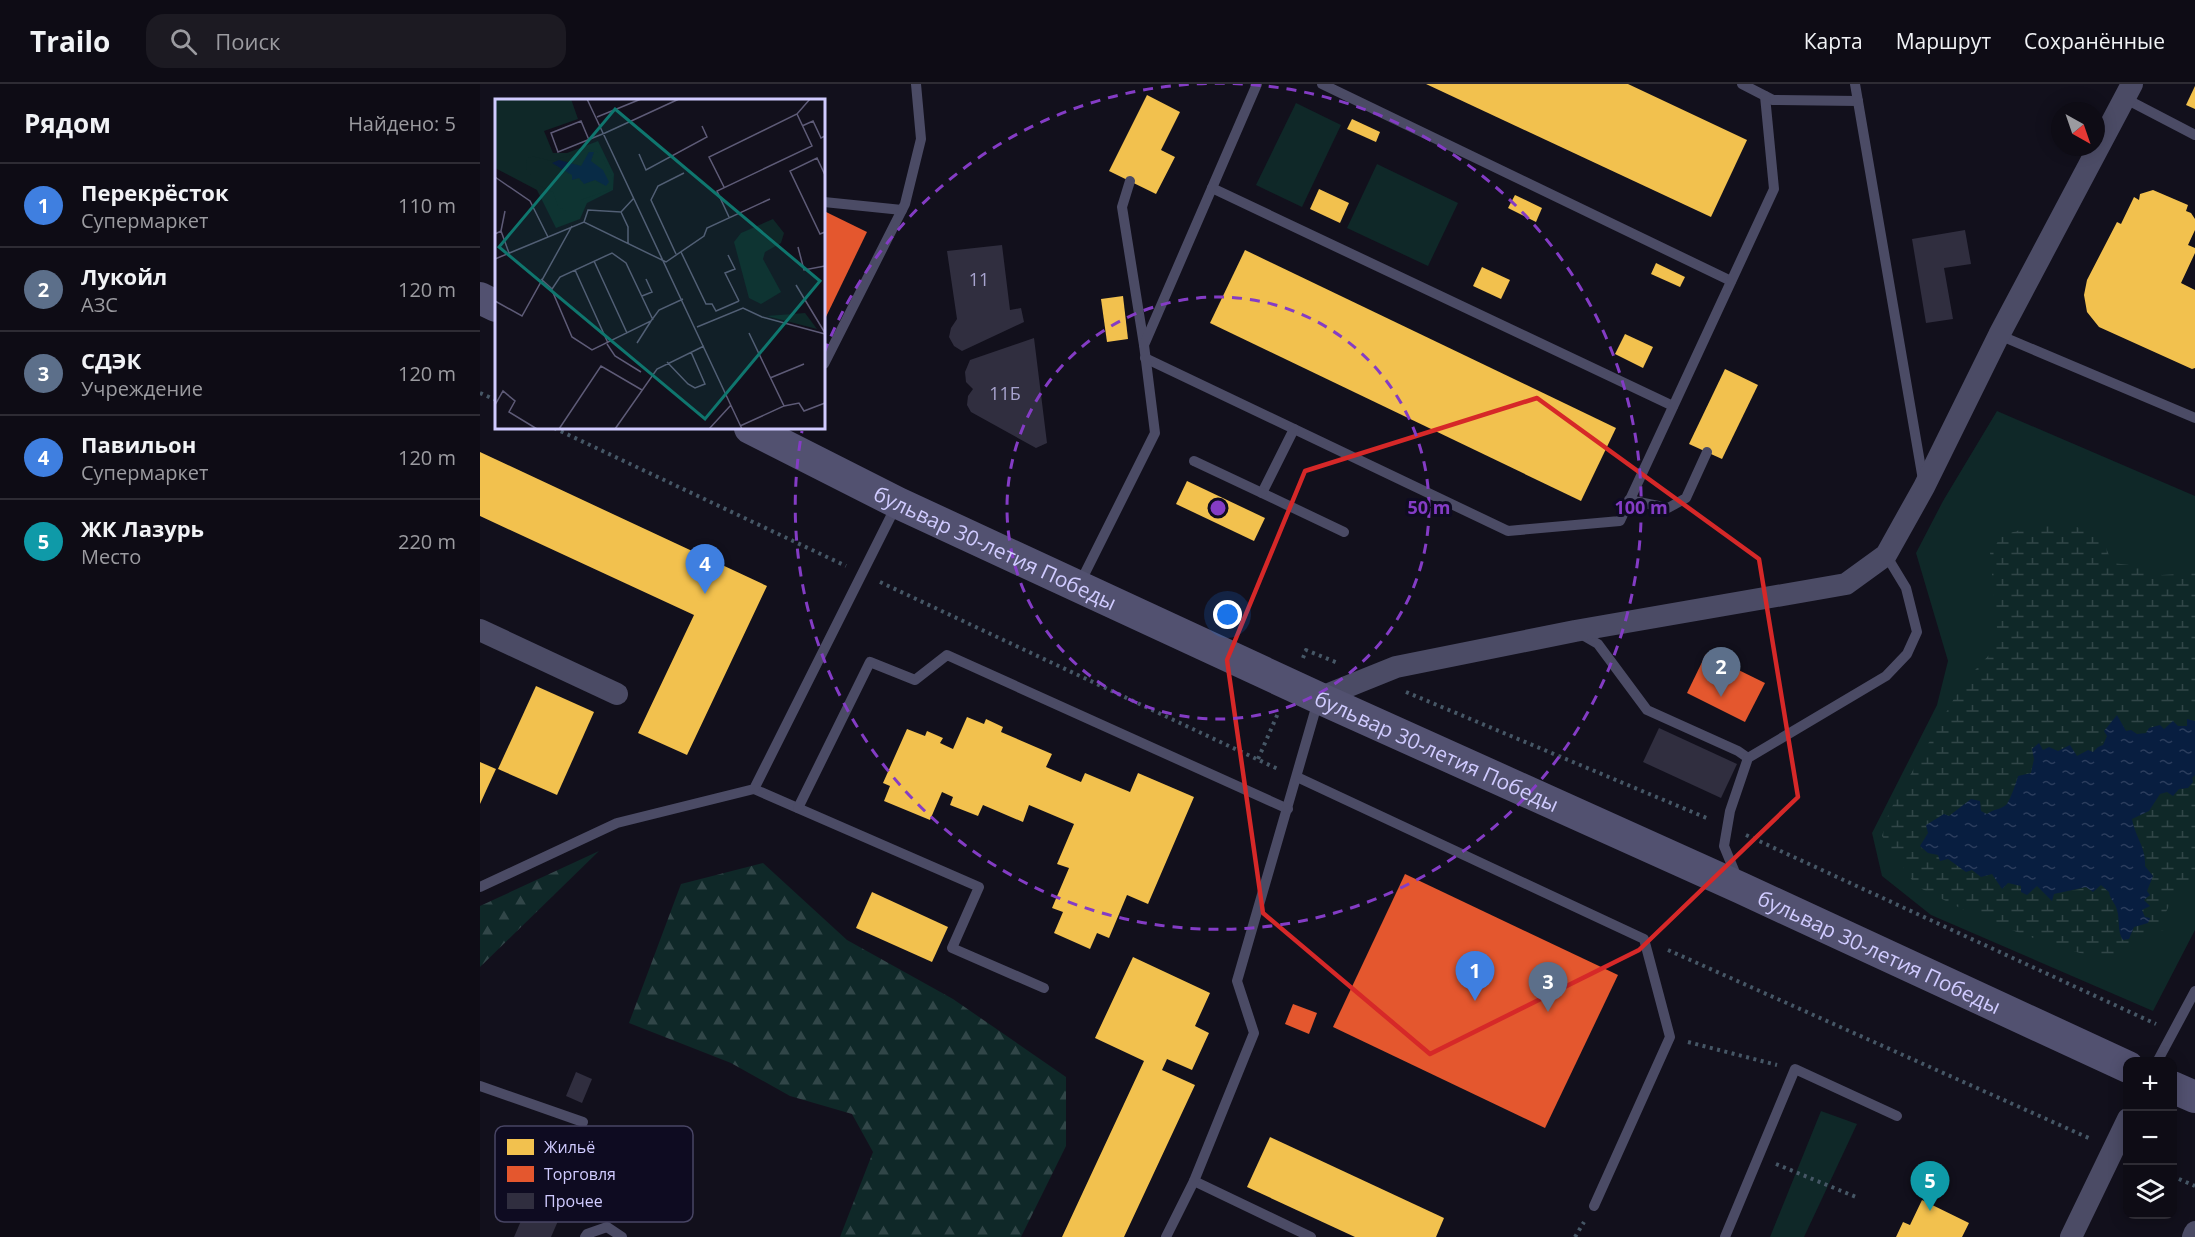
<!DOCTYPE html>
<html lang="ru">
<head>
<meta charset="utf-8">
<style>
  body { margin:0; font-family:"Open Sans",sans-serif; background:#1c1a22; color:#f1f3f6 }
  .controls { position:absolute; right:18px; bottom:18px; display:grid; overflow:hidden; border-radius:12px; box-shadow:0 3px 15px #0003 }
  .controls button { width:54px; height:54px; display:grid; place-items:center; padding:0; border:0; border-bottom:2px solid #2e2c34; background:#0e0c15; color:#f1f3f6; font:30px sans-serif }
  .compass { position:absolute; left:1571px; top:18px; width:54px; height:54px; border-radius:50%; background:#0e0c15; box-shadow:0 3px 15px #0003; rotate:140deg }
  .you { position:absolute; left:748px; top:531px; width:21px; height:21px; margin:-15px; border:4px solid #fff; border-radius:50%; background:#1a73e8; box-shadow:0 0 0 9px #1a73e833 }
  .badge { display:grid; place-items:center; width:39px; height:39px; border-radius:50%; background:#d93025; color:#fff; font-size:20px; font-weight:700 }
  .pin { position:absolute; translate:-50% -50px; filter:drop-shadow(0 2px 3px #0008) }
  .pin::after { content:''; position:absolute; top:32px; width:21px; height:18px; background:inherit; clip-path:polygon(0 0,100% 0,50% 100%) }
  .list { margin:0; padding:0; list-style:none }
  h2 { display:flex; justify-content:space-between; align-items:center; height:78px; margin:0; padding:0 24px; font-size:26px }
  h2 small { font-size:20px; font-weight:400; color:#9b9ba0 }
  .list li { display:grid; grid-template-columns:39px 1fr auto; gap:18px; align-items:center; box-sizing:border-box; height:84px; padding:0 24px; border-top:2px solid #2e2c34 }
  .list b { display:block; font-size:22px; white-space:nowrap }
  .list p { margin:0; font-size:20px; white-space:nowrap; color:#9b9ba0 }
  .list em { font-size:20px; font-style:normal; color:#9b9ba0 }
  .icon { flex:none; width:33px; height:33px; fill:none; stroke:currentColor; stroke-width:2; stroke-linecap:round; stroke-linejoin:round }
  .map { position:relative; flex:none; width:1715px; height:1153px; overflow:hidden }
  header { display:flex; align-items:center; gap:36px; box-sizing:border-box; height:84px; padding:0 30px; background:#0e0c15; border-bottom:2px solid #2e2c34 }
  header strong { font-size:28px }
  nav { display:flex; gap:33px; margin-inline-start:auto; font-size:21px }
  .search { width:420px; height:54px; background:#1c1a22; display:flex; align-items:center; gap:15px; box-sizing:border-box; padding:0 21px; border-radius:18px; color:#9b9ba0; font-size:22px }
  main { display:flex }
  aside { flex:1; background:#0e0c15 }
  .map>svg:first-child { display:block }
  .green { fill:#0f2828 }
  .forest { fill:url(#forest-firs) }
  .wetland { fill:url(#wetland-marsh) }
  .water { fill:url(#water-ripples) }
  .homes { fill:#f2c14e }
  .shops { fill:#e4572e }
  .building { fill:#302e3f }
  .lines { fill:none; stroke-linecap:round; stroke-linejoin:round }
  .path { stroke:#465766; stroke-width:4; stroke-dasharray:3 4.5; stroke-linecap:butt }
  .service { stroke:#4b4b65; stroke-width:10 }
  .minor { stroke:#4b4b65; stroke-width:22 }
  .secondary { stroke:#525170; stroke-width:32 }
  .marked { fill:none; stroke:#d62828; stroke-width:4.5; stroke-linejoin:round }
  .ring { fill:none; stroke:#843cc5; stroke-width:3; stroke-dasharray:10 8 }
  .labels { text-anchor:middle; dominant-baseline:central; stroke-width:6; stroke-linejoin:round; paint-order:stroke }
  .number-label { font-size:18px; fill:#a8a4cf }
  .street-label { font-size:21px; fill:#d0cbff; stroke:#0e0b21 }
  .inset-road { fill:none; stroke:#5e5b77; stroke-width:1.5 }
  .view { fill:#0f766e; fill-opacity:0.15; stroke:#0f766e; stroke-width:3 }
  .inset-edge { fill:none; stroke:#d0cbff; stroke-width:3 }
  .key { fill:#0e0b21; stroke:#484564; stroke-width:1.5 }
  .key-label { font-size:16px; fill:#d0cbff }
  .centre { fill:#843cc5; stroke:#0e0b21; stroke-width:3 }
  .ring-label { font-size:18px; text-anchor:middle; font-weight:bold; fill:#843cc5; stroke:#0e0b21; stroke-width:6; stroke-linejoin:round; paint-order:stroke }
</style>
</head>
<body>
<header>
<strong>Trailo</strong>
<div class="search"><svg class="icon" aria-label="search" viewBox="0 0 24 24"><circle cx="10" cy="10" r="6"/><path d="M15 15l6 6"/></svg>Поиск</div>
<nav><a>Карта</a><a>Маршрут</a><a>Сохранённые</a></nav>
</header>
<main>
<aside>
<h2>Рядом<small>Найдено: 5</small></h2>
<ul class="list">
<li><span class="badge" style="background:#3f7fe0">1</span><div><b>Перекрёсток</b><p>Супермаркет</p></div><em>110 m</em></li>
<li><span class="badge" style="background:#5c6f8a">2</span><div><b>Лукойл</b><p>АЗС</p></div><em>120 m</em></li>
<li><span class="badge" style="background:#5c6f8a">3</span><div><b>СДЭК</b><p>Учреждение</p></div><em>120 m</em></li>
<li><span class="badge" style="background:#3f7fe0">4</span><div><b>Павильон</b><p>Супермаркет</p></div><em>120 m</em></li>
<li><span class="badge" style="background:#0f9aa8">5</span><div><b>ЖК Лазурь</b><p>Место</p></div><em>220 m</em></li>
</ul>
</aside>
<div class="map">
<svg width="1715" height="1153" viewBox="0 0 1715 1153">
  <defs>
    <pattern id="forest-firs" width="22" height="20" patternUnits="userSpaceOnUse" patternTransform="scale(1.5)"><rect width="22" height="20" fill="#0f2828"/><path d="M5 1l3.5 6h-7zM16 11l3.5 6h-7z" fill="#314648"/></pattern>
    <pattern id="wetland-marsh" width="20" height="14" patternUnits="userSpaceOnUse" patternTransform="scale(1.5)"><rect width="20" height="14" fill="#0f2828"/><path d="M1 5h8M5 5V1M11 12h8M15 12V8" fill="none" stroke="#314648"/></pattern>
    <pattern id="water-ripples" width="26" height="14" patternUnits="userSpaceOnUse" patternTransform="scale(1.5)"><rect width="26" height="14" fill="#081e40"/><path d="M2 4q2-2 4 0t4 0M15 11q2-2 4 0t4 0" fill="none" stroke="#2b3d5d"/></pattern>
  </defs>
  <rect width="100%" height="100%" fill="#12101c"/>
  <!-- green -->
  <g class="green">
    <path d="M816 19 861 41 822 123 776 101Z"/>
    <path d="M897 80 978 119 948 182 867 144Z"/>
    <path d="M1517 327 1715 412V846L1673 927 1451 831 1402 792 1392 749 1457 621 1468 577 1436 469 1463 417Z"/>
    <path d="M1341 1027 1377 1040 1324 1153H1290Z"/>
  </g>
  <!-- forest -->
  <g class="forest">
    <path d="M119 767 0 883V822Z"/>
    <path d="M283 779 367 856 473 915 586 993V1062L541 1153H360L393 1068 372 1030 310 1012 251 979 149 939 201 800Z"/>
  </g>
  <!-- wetland -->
  <path class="wetland" d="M1564 439 1597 443 1623 456 1632 479 1650 481 1682 491 1715 489V637L1707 635V642L1657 650 1646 647 1637 632C1618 671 1613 680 1569 663L1563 666 1559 659 1552 665C1558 691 1547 689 1532 705 1528 728 1520 718 1507 730L1501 728 1491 715 1469 733 1464 730 1446 741 1448 749 1440 762 1448 769 1458 771 1477 781 1512 790 1527 799 1557 802 1571 817 1574 810 1621 801 1629 808V814L1637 822 1639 851 1652 850 1654 843 1668 839 1669 834 1665 833 1662 826 1664 816 1673 792 1665 782 1666 769 1655 752 1652 735 1669 727 1680 710 1699 705 1715 691V795L1699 802 1684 832V846L1655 855 1639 868 1628 872 1613 873 1564 858 1502 835 1436 802 1402 752 1409 728 1483 599 1510 570 1517 545 1510 468 1523 451Z"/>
  <!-- water -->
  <path class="water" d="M1637 631 1646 647 1651 646 1657 650 1666 649 1669 644 1680 641 1684 645 1693 637 1698 642H1707V635L1715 637V691L1712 694 1713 698 1708 704 1699 705 1693 712 1687 708 1680 710 1669 727 1652 735C1656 755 1666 763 1665 782L1673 792 1667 807 1670 811 1664 816 1670 822 1662 826 1665 833 1670 834 1668 839 1654 843 1649 855 1643 856C1637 848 1640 835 1637 826 1635 818 1630 816 1629 808L1621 801 1613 808 1606 803 1574 810 1572 817 1557 802 1547 811 1541 808V802L1528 799 1522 805 1512 790 1501 793 1492 786 1486 788 1468 775 1460 777 1458 771 1448 769 1440 762 1448 749 1446 741 1464 730 1469 732 1491 715 1500 717 1501 727 1507 730C1513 725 1520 726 1526 721 1529 719 1537 697 1538 692L1551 689 1554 675 1552 665 1559 659 1563 666 1569 663 1578 667 1590 661 1597 672 1608 666 1613 668 1618 663 1623 661 1627 652 1624 647Z"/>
  <!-- homes -->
  <g class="homes">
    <path d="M946 0H1148L1267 56 1231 133Z"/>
    <path d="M1715 2V25L1706 21Z"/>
    <path d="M667 11 700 28 681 66 695 73 676 110 629 87Z"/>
    <path d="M872 35 900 48 896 58 867 45Z"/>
    <path d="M839 105 869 119 860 139 830 125Z"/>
    <path d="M1673 106 1708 121 1706 127 1711 129 1715 135V146L1708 161 1715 164V169L1701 199 1715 206V284L1712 285 1619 243 1607 228 1604 211 1607 196 1637 138 1641 140 1654 113 1659 116 1660 110Z"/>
    <path d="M1035 111 1062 124 1056 138 1028 124Z"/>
    <path d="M765 166 1136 344 1101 417 730 239Z"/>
    <path d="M1176 179 1205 193 1200 203 1171 190Z"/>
    <path d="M1002 183 1030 196 1021 215 993 202Z"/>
    <path d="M643 212 648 255 627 258 621 215Z"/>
    <path d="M1145 250 1173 263 1163 284 1135 270Z"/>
    <path d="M1245 285 1278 301 1242 375 1209 360Z"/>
    <path d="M0 368 287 502 207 671 158 649 214 531 0 432Z"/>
    <path d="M707 397 785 434 774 457 696 420Z"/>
    <path d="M56 602 114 628 77 711 18 685Z"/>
    <path d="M487 633 504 640 506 635 523 643 521 648 572 670 566 683 601 698 605 689 650 708 658 689 714 713 668 820 647 811 629 854 617 849 610 865 574 849 583 828 572 824 589 784 577 780 594 740 549 721 543 738 503 721 498 732 470 721 473 713 462 708 450 736 404 717 410 702 403 699 427 645 445 652 447 647 463 654 460 659 473 665Z"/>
    <path d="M0 678 16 685 0 720Z"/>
    <path d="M392 808 468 843 452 878 376 844Z"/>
    <path d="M653 873 730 909 715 942 729 949 712 986 687 975 682 986 715 1001 644 1153H582L664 977 615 954Z"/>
    <path d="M790 1053 964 1134 956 1153H875L767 1103Z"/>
    <path d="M1442 1116 1489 1139 1482 1153H1416L1423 1138 1430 1141Z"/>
  </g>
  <!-- shops -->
  <g class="shops">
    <path d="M344 127 387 148 344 237Z"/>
    <path d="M1226 570 1285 599 1265 638 1207 609Z"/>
    <path d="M925 790 1138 891 1065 1044 853 943Z"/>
    <path d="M813 920 837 929 829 950 805 940Z"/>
  </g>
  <!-- building -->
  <g class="building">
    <path d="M1485 146 1491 180 1464 184 1473 235 1446 239 1432 155Z"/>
    <path d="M522 161 530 226 541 224 544 238 482 267 474 262 469 253 471 244 477 235 467 167Z"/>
    <path d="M554 254 567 359 556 364 491 328 487 321 488 312 493 305 486 298 485 288 490 276Z"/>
    <path d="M1179 644 1257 680 1241 714 1163 678Z"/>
    <path d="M96 988 112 995 102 1019 86 1012Z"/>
    <path d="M67 1077 98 1091 71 1153H34Z"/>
  </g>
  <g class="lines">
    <!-- path -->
    <g class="path">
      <path d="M0 309 16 316"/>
      <path d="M74 344 366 482"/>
      <path d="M400 498 800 686"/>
      <path d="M823 574 826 566 858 579"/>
      <path d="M926 608 1229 735"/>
      <path d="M778 675 799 627"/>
      <path d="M1266 751 1676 940"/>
      <path d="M1188 866 1611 1055"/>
      <path d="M1208 958 1297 981"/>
      <path d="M1296 1080 1376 1113"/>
      <path d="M1692 1092 1715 1102"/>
      <path d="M1095 1153 1104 1138"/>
    </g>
    <!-- service -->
    <g class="service">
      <path d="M842 0 1251 197"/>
      <path d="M1262 0 1293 16 1378 17"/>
      <path d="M1375 0 1443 396"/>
      <path d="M1644 14 1715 51"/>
      <path d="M650 97 642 123 664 261"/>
      <path d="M732 104 1193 322"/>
      <path d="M344 118 422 126"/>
      <path d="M1519 251 1715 334"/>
      <path d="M665 274 1028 447 1140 437 1294 105 1285 12"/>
      <path d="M344 280 425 120 441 55 436 0"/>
      <path d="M814 345 782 409 864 448"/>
      <path d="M714 377 782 409"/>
      <path d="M1149 416 1188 424 1206 414 1227 368"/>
      <path d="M599 501 675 349 664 261 777 0"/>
      <path d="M1099 549 1118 560 1167 626 1258 667 1268 674"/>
      <path d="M817 693 1164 855 1190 953 1114 1122"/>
      <path d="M274 705 499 803 472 864 564 904"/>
      <path d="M318 724 390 578 435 596 467 571 808 725"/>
      <path d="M1258 796 1244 762 1250 727 1268 674 1406 592 1427 570 1437 548 1426 504 1406 471"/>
      <path d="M0 803 137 739 274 705 416 422"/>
      <path d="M1677 978 1715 907"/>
      <path d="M0 1002 103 1038"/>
      <path d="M714 1097 831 1153"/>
      <path d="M105 1153 107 1150 127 1143 142 1153"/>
      <path d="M686 1153 714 1097 774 949 757 897 838 617"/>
      <path d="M1245 1153 1315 985 1417 1032"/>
    </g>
    <!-- minor -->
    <g class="minor">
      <path d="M0 546 137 610"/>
      <path d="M839 614 916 583 1095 547 1366 500 1406 471 1444 403 1519 251 1652 0"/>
      <path d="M1591 1153 1648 1035"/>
      <path d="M1713 1153 1715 1148"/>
    </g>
    <!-- secondary -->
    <g class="secondary">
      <path d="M0 214 16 222"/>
      <path id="s1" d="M270 344 418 419 839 614 1261 804 1648 983"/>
      <path d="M1692 1003 1715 1013"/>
    </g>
  </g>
  <!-- marked area -->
  <path class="marked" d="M1057 314 1279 475 1318 713 1159 866 950 970 783 829 747 576 825 387Z"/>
  <!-- distance rings -->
  <g class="ring">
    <circle cx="738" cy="424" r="211"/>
    <path d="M344 269A423 423 0 1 1 322 347"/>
  </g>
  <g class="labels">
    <!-- number labels -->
    <g class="number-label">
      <text x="499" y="195">11</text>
      <text x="525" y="309">11Б</text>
    </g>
    <!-- street labels -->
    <g class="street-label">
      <text stroke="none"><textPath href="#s1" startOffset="273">бульвар 30-летия Победы</textPath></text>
      <text stroke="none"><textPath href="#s1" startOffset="759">бульвар 30-летия Победы</textPath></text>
      <text stroke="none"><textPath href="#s1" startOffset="1245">бульвар 30-летия Победы</textPath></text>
    </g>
  </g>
  <!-- overview -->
  <g transform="translate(15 15)">
    <rect width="330" height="330" fill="#12101c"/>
    <path d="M0 0H76L83 20 49 32 58 54H72L103 42 119 75 118 91 92 104 85 120 61 129 42 91 0 69Z" fill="#0f2828"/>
    <path d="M278 120 289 134 286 144 270 153 268 160 286 193 266 205 254 199 239 143 246 134ZM310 214 322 230 272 217Z" fill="#0f2828"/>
    <path d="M93 50 102 53 109 61 118 80 117 90 86 101 73 114 63 107 58 93 45 87 31 70 32 60 37 57 56 62ZM94 53 99 54 96 62 111 77V87L100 81 91 84 59 67 71 63 86 67Z" fill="#0f2828" fill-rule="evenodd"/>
    <path d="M94 53H99L96 62 108 71 114 83 111 87 100 81 89 85 84 79 77 81V76L57 64 64 61 86 67Z" fill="#081e40"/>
    <path class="inset-road" d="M92 0 247 330M102 18 146 0M307 27 318 22 326 39 330 37M94 41 86 22 56 34 63 53 110 34 121 29 184 0M144 55 151 71 212 38 207 27M330 76 322 59 295 72 325 135 330 133M0 78 35 102 53 138M229 88 214 58 302 15 315 0M126 113 133 128V144M234 118 222 92 317 47 302 15M89 123 93 111 126 113 139 99M6 132 14 154M0 135 6 132 10 112M303 148 309 171 330 167M186 153 211 205H217L221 212 244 202M181 155 156 101 163 87 189 74M233 156 240 170 230 174 244 202M0 160 89 123 171 163 209 137 212 129 275 100M99 162 132 234M80 171 113 244M46 180 56 189 77 238 97 251 156 222 164 211 188 200M301 186 330 234M57 190 65 178 117 154 131 164 158 221M147 197 157 193 151 180M0 202 27 217 77 127M202 228 248 209 267 218 330 235M142 244 156 222M112 245 120 257 146 273M172 263 193 285 200 289 210 285 196 253M275 279 309 265M0 306 8 292 20 302 14 313 42 330M289 307 304 304 309 312 330 304M245 327 289 307 254 234M64 330 106 267 147 291M120 330 162 270 209 247M214 330 236 306"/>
    <path class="view" d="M120 10 325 182 210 320 4 148Z"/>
    <rect width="330" height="330" class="inset-edge"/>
  </g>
  <!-- legend -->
  <rect x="15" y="1042" width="198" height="96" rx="9" class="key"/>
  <rect x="27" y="1055" width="27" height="16" fill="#f2c14e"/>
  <rect x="27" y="1082" width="27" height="16" fill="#e4572e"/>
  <rect x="27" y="1109" width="27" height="16" fill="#302e3f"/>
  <g class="key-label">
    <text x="64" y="1069">Жильё</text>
    <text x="64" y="1096">Торговля</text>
    <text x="64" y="1123">Прочее</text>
  </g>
  <circle cx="738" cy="424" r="9" class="centre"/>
  <g class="ring-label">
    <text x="949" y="430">50 m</text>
    <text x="1161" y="430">100 m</text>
  </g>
</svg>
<div class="controls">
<button>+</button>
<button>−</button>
<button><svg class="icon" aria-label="layers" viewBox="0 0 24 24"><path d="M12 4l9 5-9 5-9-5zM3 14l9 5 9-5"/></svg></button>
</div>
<svg class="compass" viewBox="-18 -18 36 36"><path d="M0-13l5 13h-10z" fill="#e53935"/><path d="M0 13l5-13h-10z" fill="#9b9ba0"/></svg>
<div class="you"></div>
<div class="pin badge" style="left:995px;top:917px;background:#3f7fe0">1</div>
<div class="pin badge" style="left:1241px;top:613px;background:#5c6f8a">2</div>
<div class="pin badge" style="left:1068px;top:928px;background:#5c6f8a">3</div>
<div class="pin badge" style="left:225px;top:510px;background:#3f7fe0">4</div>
<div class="pin badge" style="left:1450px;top:1127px;background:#0f9aa8">5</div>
</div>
</main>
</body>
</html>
